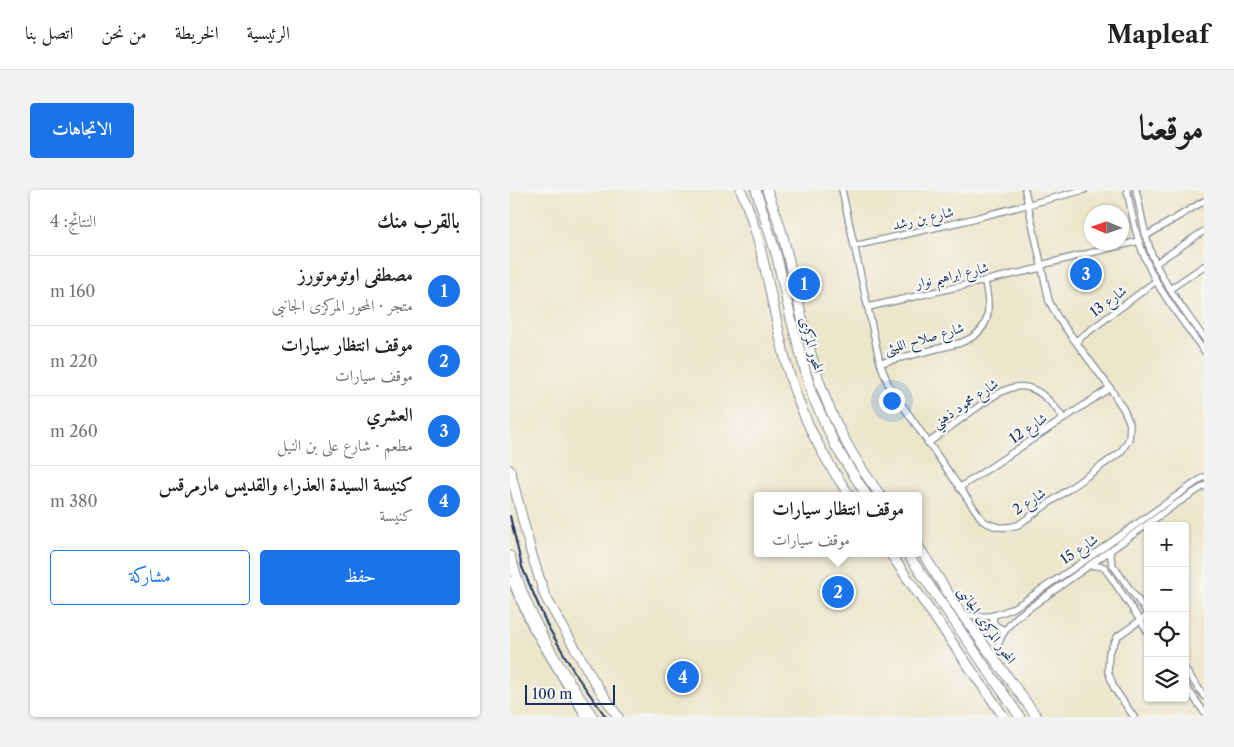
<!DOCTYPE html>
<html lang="ar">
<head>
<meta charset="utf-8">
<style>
  body { margin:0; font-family:"Libre Caslon Text",Amiri,serif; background:#f2f2f2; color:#222; direction:rtl }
  .controls { position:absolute; right:15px; bottom:15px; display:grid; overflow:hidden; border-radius:5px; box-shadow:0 1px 4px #0004 }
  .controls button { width:45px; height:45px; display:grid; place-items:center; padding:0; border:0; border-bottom:1px solid #e0e0e0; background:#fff; color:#222; font:25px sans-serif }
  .compass { position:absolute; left:574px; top:15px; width:45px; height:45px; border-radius:50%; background:#fff; box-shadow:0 1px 4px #0004; rotate:272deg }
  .scale { position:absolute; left:15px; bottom:12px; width:90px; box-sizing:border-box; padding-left:5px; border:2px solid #1b2f5e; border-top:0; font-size:14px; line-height:18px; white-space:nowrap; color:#1b2f5e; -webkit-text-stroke:4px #f6f6f2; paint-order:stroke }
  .you { position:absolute; left:381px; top:210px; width:18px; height:18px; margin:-12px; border:4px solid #fff; border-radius:50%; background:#1a73e8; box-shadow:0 0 0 8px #1a73e833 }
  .badge { display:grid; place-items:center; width:32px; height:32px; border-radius:50%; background:#1a73e8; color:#fff; font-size:16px; font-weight:700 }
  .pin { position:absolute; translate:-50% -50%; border:2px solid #fff; box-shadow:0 1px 5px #0006 }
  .popup { position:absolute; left:244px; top:302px; width:168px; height:65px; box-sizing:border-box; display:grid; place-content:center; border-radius:5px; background:#fff; filter:drop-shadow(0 1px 4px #0005); font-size:16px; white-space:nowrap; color:#767676 }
  .popup b { font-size:19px; color:#222 }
  .popup::after { content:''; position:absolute; left:50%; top:100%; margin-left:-10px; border:10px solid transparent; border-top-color:#fff }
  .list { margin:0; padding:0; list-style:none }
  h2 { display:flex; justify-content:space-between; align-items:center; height:65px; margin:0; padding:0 20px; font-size:21px }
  h2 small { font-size:16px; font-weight:400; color:#767676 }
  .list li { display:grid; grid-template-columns:32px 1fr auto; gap:15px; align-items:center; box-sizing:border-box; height:70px; padding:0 20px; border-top:1px solid #e0e0e0 }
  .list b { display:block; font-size:19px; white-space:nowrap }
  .list p { margin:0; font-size:16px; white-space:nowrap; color:#767676 }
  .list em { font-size:16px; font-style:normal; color:#767676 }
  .actions { display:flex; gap:10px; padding:15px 20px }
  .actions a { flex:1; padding:11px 0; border:1px solid #1a73e8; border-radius:5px; text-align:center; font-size:18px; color:#1a73e8 }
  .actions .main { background:#1a73e8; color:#fff }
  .icon { flex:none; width:28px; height:28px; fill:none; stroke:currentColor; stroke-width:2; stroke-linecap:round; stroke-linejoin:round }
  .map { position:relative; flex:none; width:694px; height:527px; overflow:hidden; direction:ltr; border-radius:5px }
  header { display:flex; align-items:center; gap:30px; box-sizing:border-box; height:70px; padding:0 25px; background:#fff; border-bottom:1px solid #e0e0e0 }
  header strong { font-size:24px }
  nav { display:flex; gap:28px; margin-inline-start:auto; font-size:18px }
  .intro { display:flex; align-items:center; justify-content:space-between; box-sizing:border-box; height:120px; padding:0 30px }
  h1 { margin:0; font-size:35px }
  .button { padding:12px 22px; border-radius:5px; background:#1a73e8; color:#fff; font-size:18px; font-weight:700 }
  main { display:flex; gap:30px; padding:0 30px }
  aside { flex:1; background:#fff; border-radius:5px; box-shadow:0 1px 4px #0004 }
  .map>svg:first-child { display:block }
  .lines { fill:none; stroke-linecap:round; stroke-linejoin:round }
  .street-casing { stroke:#848a94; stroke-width:8 }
  .secondary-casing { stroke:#848a94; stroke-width:11 }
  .street { stroke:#fff; stroke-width:5.5 }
  .secondary { stroke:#fff; stroke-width:9 }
  .rail { stroke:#1b2f5e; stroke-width:2 }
  .labels { text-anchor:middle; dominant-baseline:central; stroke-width:4.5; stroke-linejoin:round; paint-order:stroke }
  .street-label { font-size:14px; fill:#1b2f5e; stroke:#f6f6f2 }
</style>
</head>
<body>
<header>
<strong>Mapleaf</strong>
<nav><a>الرئيسية</a><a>الخريطة</a><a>من نحن</a><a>اتصل بنا</a></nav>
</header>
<div class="intro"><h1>موقعنا</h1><a class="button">الاتجاهات</a></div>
<main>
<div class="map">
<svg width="694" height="527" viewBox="0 0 694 527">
  <rect width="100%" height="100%" fill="#f6f6f2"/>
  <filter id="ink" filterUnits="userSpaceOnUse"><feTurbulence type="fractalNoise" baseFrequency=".02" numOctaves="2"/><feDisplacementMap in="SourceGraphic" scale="10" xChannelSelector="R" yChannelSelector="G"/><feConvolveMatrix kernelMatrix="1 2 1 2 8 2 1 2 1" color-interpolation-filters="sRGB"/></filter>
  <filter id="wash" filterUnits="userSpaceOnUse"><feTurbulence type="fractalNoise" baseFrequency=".0096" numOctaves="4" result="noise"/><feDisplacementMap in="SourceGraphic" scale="20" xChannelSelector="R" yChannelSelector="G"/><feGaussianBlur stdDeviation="1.12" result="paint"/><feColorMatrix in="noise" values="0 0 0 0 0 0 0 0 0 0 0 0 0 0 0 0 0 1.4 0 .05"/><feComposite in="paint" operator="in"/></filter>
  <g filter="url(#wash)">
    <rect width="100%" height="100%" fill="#ece6ca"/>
  </g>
  <g filter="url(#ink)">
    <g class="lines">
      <defs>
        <g id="street">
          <path d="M332 0 370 173 379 196 473 331C486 338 494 339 508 335L611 262 619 249 620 234 614 220 600 198 548 128 539 111 515 0"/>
          <path d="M617 0C622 24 626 48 636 70 649 103 674 132 694 161"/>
          <path d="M626 0C631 21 634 44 642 65 654 95 675 121 694 148"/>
          <path d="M636 46 694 11"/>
          <path d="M344 56 454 31 574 0"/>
          <path d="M646 73 694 41"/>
          <path d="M531 75 629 51"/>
          <path d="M660 99 694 76"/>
          <path d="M358 117 531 78"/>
          <path d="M566 151 646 91"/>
          <path d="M370 173 450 153C483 141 480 120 475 91"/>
          <path d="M418 253C434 242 449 230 465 219 504 190 523 185 554 229"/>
          <path d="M449 298 600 198"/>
          <path d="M600 361 602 374 638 424"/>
          <path d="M580 375 594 377 638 442"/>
          <path d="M0 389 22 438 75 527"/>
          <path d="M451 423C463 427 476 428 488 424 508 418 527 402 544 391 595 358 643 321 694 287"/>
          <path d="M484 425 483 431 486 436 495 440"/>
          <path d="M485 470C487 451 494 439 508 426L663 316 694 296"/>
          <path d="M675 479 694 506"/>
          <path d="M675 495 694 522"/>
          <path d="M624 527 604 498 598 481 599 462 608 446 638 425"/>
        </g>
        <g id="secondary">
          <path d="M231 0C255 57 262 120 278 180 291 225 313 268 340 306"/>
          <path d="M246 0 267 67 281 129 302 205 326 257 357 306"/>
          <path d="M257 0C262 14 268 29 272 43 286 95 294 149 312 199 326 238 346 273 371 306"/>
          <path d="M0 280 21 362 35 406 84 491 108 527"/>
          <path d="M408 356 450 422 527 527"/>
          <path d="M380 363 494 527"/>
          <path d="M397 363 510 527"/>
          <path d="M0 366C17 426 48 477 83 527"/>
        </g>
      </defs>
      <!-- street casing -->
      <use href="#street" class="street-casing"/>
      <!-- secondary casing -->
      <use href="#secondary" class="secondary-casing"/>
      <!-- street -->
      <use href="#street" class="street"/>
      <!-- secondary -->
      <use href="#secondary" class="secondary"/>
      <!-- rail -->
      <path class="rail" d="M0 326 12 377 37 435 66 485 96 527"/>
    </g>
  </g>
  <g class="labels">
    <!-- street labels -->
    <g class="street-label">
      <text transform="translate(413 28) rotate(-13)">شارع بن رشد</text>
      <text transform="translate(442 85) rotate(-13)">شارع ابراهيم نوار</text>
      <text transform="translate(598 111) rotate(-37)">شارع 13</text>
      <text transform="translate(414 148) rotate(-16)">شارع صلاح الليثى</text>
      <text transform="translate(302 155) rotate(75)">المحور المركزى</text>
      <text transform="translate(455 213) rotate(-34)">شارع محمود ذهني</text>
      <text transform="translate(518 238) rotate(-34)">شارع 12</text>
      <text transform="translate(519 311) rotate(-34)">شارع 2</text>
      <text transform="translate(569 359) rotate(-34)">شارع 15</text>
      <text transform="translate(477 435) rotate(55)">المحور المركزى الجانبى</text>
    </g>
  </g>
</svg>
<div class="controls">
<button>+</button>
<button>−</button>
<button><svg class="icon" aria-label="locate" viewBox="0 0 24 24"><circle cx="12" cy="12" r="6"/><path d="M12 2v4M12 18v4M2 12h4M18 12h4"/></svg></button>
<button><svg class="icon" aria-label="layers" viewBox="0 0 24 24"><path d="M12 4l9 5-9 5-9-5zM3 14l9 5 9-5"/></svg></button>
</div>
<svg class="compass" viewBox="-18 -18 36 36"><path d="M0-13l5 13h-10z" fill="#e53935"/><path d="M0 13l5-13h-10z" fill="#767676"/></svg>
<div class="scale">100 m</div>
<div class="you"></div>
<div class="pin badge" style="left:294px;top:94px">1</div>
<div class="pin badge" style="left:328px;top:402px">2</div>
<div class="popup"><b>موقف انتظار سيارات</b>موقف سيارات</div>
<div class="pin badge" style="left:576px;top:84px">3</div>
<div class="pin badge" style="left:173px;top:487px">4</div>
</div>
<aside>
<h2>بالقرب منك<small>النتائج: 4</small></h2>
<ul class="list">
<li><span class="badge">1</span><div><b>مصطفى اوتوموتورز</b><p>متجر · المحور المركزى الجانبى</p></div><em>160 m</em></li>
<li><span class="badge">2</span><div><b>موقف انتظار سيارات</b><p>موقف سيارات</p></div><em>220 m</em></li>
<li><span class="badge">3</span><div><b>العشري</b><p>مطعم · شارع على بن النيل</p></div><em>260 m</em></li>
<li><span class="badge">4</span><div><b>كنيسة السيدة العذراء والقديس مارمرقس</b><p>كنيسة</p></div><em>380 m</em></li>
</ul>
<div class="actions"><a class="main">حفظ</a><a>مشاركة</a></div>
</aside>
</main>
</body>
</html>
